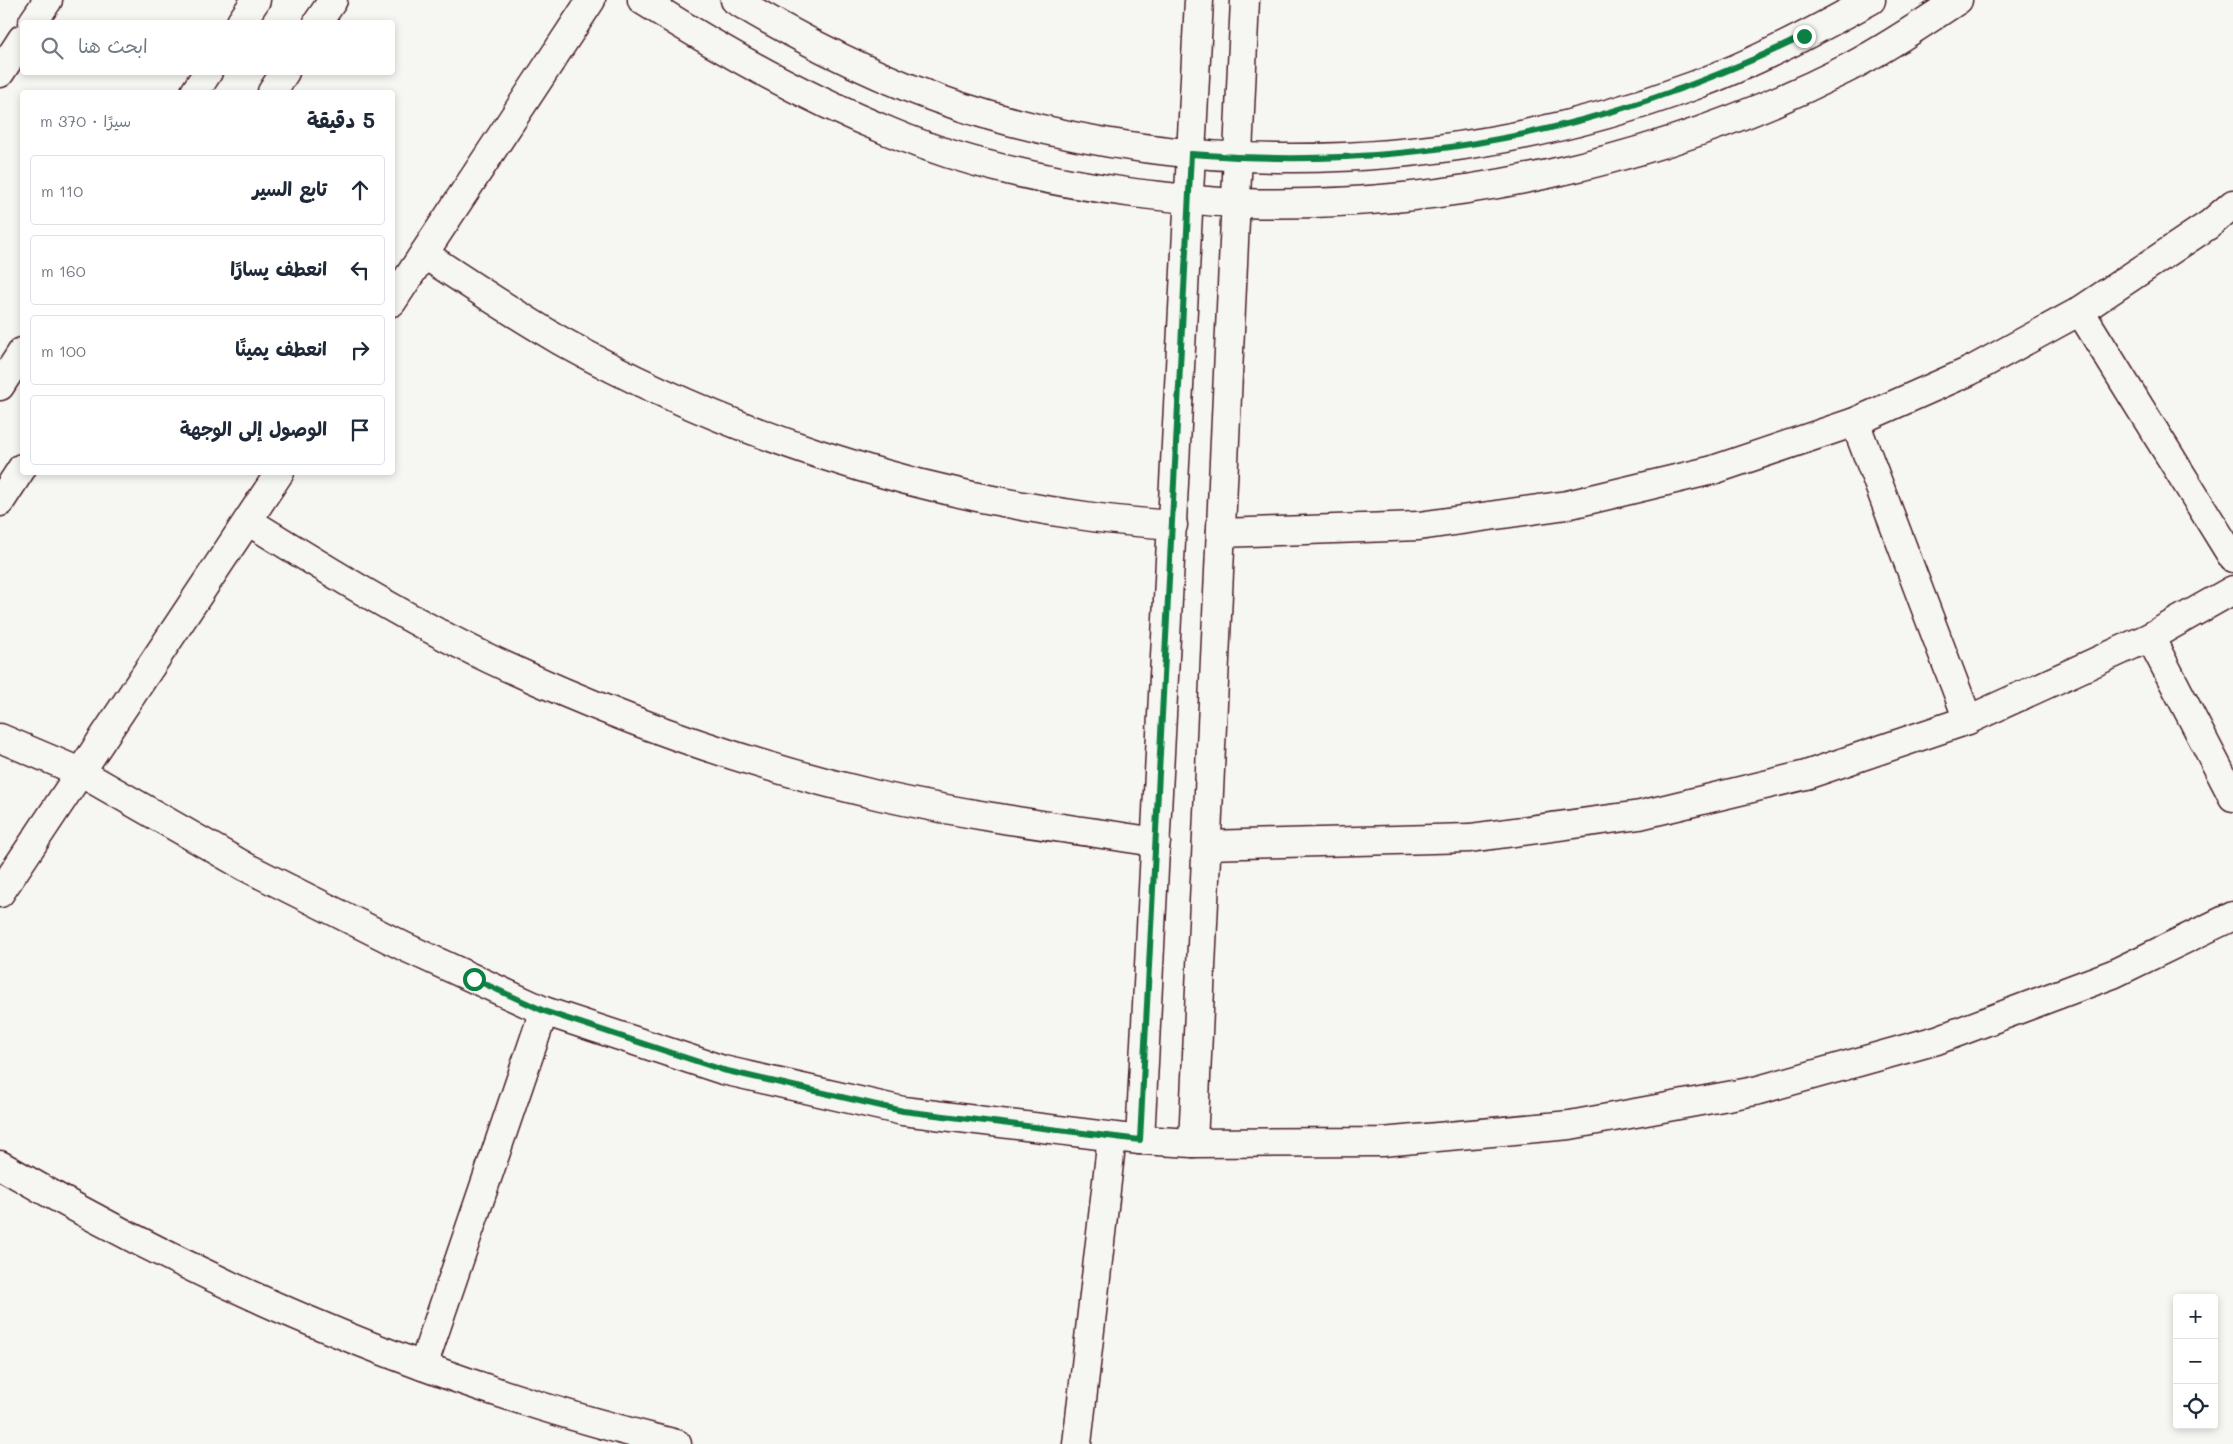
<!DOCTYPE html>
<html lang="ar">
<head>
<meta charset="utf-8">
<style>
  body { margin:0; font-family:Mali,"Playpen Sans Arabic",sans-serif; background:#f2f2f3; color:#1f2937; direction:rtl }
  .controls { position:absolute; right:15px; bottom:15px; display:grid; overflow:hidden; border-radius:5px; box-shadow:0 2px 8px #0003 }
  .controls button { width:45px; height:45px; display:grid; place-items:center; padding:0; border:0; border-bottom:1px solid #e0e1e3; background:#fff; color:#1f2937; font:25px sans-serif }
  .stop { position:absolute; width:15px; height:15px; margin:-11px; border:4px solid #0b8043; border-radius:50%; background:#fff }
  .stop.end { background:#0b8043; border-color:#fff; box-shadow:0 1px 5px #0008 }
  .list { margin:0; padding:0; list-style:none }
  h2 { display:flex; justify-content:space-between; align-items:center; height:65px; margin:0; padding:0 20px; font-size:21px }
  h2 small { font-size:16px; font-weight:400; color:#747a83 }
  .list li { display:grid; grid-template-columns:32px 1fr auto; gap:15px; align-items:center; box-sizing:border-box; height:70px; margin:0 10px 10px; padding:0 10px; border:1px solid #e0e1e3; border-radius:5px }
  .list b { display:block; font-size:19px; white-space:nowrap }
  .list em { font-size:16px; font-style:normal; color:#747a83 }
  .icon { flex:none; width:28px; height:28px; fill:none; stroke:currentColor; stroke-width:2; stroke-linecap:round; stroke-linejoin:round }
  .map { position:relative; flex:none; width:2233px; height:1444px; overflow:hidden; direction:ltr }
  .search { position:absolute; background:#fff; box-shadow:0 2px 8px #0003; left:20px; top:20px; width:375px; height:55px; display:flex; align-items:center; gap:12px; box-sizing:border-box; padding:0 18px; border-radius:5px; color:#747a83; font-size:19px }
  .panel { position:absolute; background:#fff; box-shadow:0 2px 8px #0003; left:20px; top:90px; width:375px; height:385px; border-radius:5px; direction:rtl }
  .map>svg:first-child { display:block }
  .lines { fill:none; stroke-linecap:round; stroke-linejoin:round }
  .street-casing { stroke:#4a1f2b; stroke-width:31 }
  .secondary-casing { stroke:#4a1f2b; stroke-width:31 }
  .primary-casing { stroke:#4a1f2b; stroke-width:31 }
  .street { stroke:#f6f6f2; stroke-width:28 }
  .secondary { stroke:#f6f6f2; stroke-width:28 }
  .primary { stroke:#f6f6f2; stroke-width:28 }
  .route { stroke:#0b8043; stroke-width:6 }
</style>
</head>
<body>
<div class="map">
<svg width="2233" height="1444" viewBox="0 0 2233 1444">
  <rect width="100%" height="100%" fill="#f6f6f2"/>
  <filter id="ink" filterUnits="userSpaceOnUse"><feTurbulence type="fractalNoise" baseFrequency=".02" numOctaves="2"/><feDisplacementMap in="SourceGraphic" scale="10" xChannelSelector="R" yChannelSelector="G"/><feConvolveMatrix kernelMatrix="1 2 1 2 8 2 1 2 1" color-interpolation-filters="sRGB"/></filter>
  <g filter="url(#ink)">
    <g class="lines">
      <defs>
        <g id="street">
          <path d="M642 0C720 50 804 97 890 132 968 165 1051 182 1134 193 1169 197 1204 202 1239 203 1447 209 1658 163 1844 70 1884 50 1921 24 1958 0"/>
          <path d="M735 0C813 47 903 91 991 116 1222 182 1468 169 1693 86 1755 63 1813 32 1871 0"/>
          <path d="M424 254C469 284 514 314 561 341 725 432 906 492 1092 517 1119 521 1146 523 1173 525"/>
          <path d="M392 302 591 0"/>
          <path d="M2080 311 2233 558"/>
          <path d="M1855 422 1968 720"/>
          <path d="M248 521C327 570 406 619 490 659 615 718 747 765 881 796 972 816 1064 828 1156 842"/>
          <path d="M1221 533 1419 526 1567 505 1713 470 1855 422 1970 371 2080 311 2210 224 2233 204"/>
          <path d="M2150 637 2233 797"/>
          <path d="M0 738 80 772 246 867 405 947 544 1011 723 1070 903 1111 1140 1140 1193 1143 1382 1142 1570 1125 1755 1091 1937 1040 2113 974 2233 916"/>
          <path d="M1207 845 1470 838 1640 815 1806 775 1968 720 2150 637 2233 590"/>
          <path d="M0 893 280 472"/>
          <path d="M1140 1140 1199 0"/>
          <path d="M1193 1143 1245 0"/>
          <path d="M0 1165C211 1288 440 1386 677 1444"/>
          <path d="M423 1366 544 1011"/>
          <path d="M1077 1444 1112 1137"/>
        </g>
        <g id="secondary">
          <path d="M318 22 333 0"/>
          <path d="M272 92 285 72"/>
          <path d="M0 502 22 468"/>
        </g>
        <g id="primary">
          <path d="M33 22 48 0"/>
          <path d="M241 22 256 0"/>
          <path d="M0 73 22 39"/>
          <path d="M195 92 208 72"/>
          <path d="M0 386 22 352"/>
        </g>
      </defs>
      <!-- street casing -->
      <use href="#street" class="street-casing"/>
      <!-- secondary casing -->
      <use href="#secondary" class="secondary-casing"/>
      <!-- primary casing -->
      <use href="#primary" class="primary-casing"/>
      <!-- street -->
      <use href="#street" class="street"/>
      <!-- secondary -->
      <use href="#secondary" class="secondary"/>
      <!-- primary -->
      <use href="#primary" class="primary"/>
    </g>
  </g>
  <g class="lines" filter="url(#ink)">
    <!-- route -->
    <path class="route" d="M474 979 544 1011 723 1070 903 1111 1140 1140 1191 154C1409 172 1607 132 1804 36"/>
  </g>
</svg>
<div class="controls">
<button>+</button>
<button>−</button>
<button><svg class="icon" aria-label="locate" viewBox="0 0 24 24"><circle cx="12" cy="12" r="6"/><path d="M12 2v4M12 18v4M2 12h4M18 12h4"/></svg></button>
</div>
<div class="stop" style="left:474px;top:979px"></div>
<div class="stop end" style="left:1804px;top:36px"></div>
<div class="search"><svg class="icon" aria-label="search" viewBox="0 0 24 24"><circle cx="10" cy="10" r="6"/><path d="M15 15l6 6"/></svg>ابحث هنا</div>
<section class="panel">
<h2>5 دقيقة<small>سيرًا · 370 m</small></h2>
<ul class="list">
<li><svg class="icon" aria-label="ahead" viewBox="0 0 24 24"><path d="M12 20V5M6 11l6-6 6 6"/></svg><div><b>تابع السير</b></div><em>110 m</em></li>
<li><svg class="icon" aria-label="left" viewBox="0 0 24 24"><path d="M17 20v-9H6M10 6l-5 5 5 5"/></svg><div><b>انعطف يسارًا</b></div><em>160 m</em></li>
<li><svg class="icon" aria-label="right" viewBox="0 0 24 24"><path d="M7 20v-9h11M14 6l5 5-5 5"/></svg><div><b>انعطف يمينًا</b></div><em>100 m</em></li>
<li><svg class="icon" aria-label="arrive" viewBox="0 0 24 24"><path d="M6 21V4h12l-3 4 3 4H6"/></svg><div><b>الوصول إلى الوجهة</b></div></li>
</ul>
</section>
</div>
</body>
</html>
